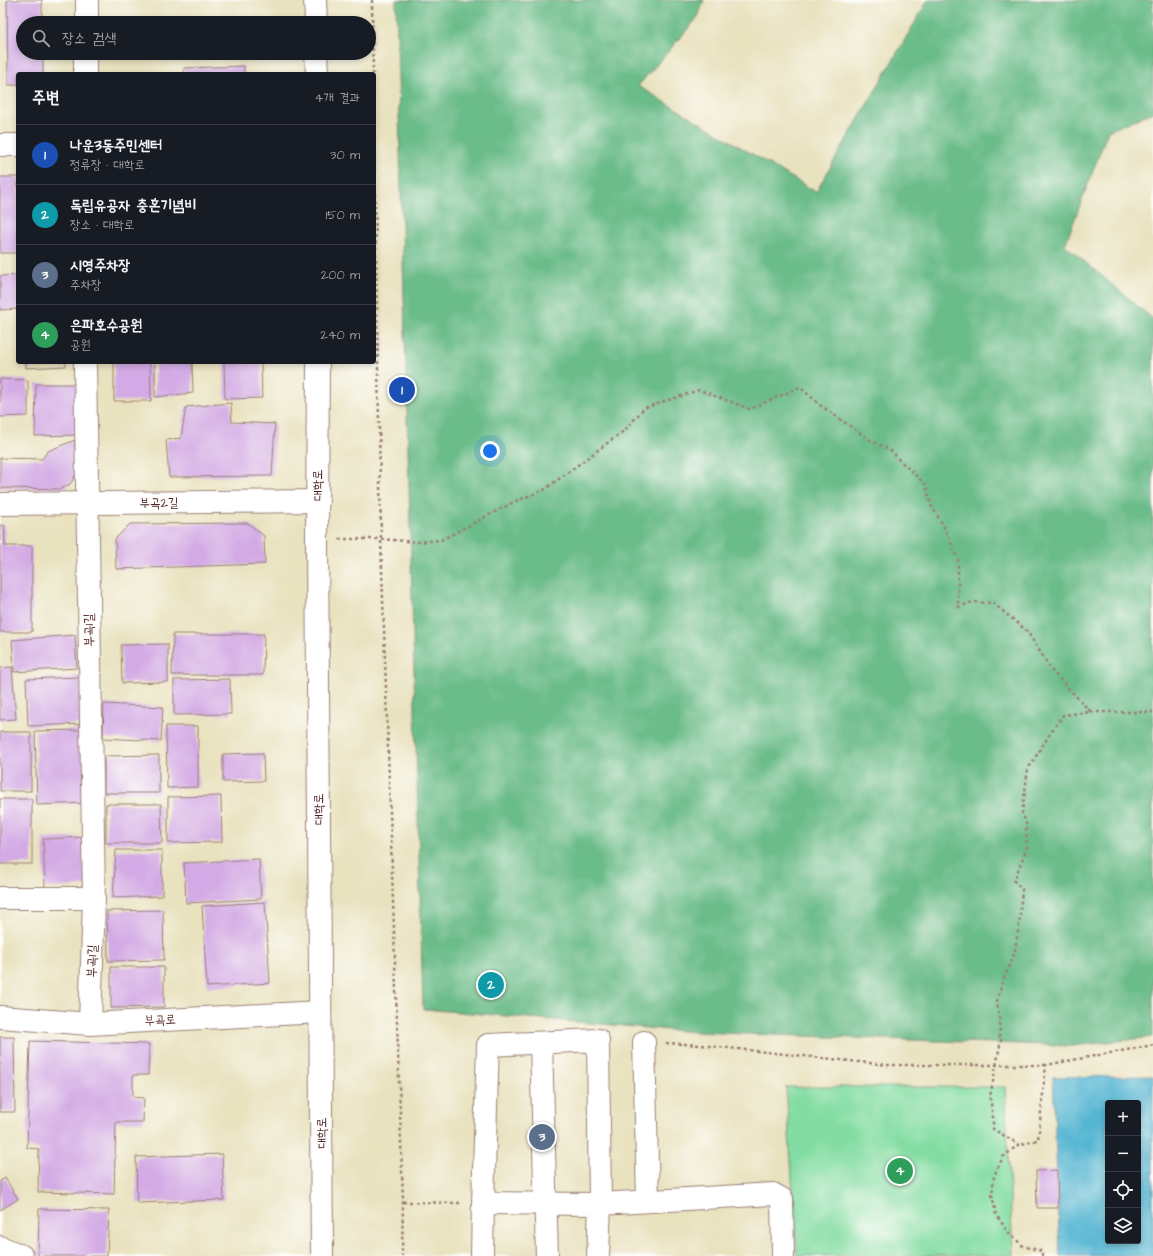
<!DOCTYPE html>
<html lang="ko">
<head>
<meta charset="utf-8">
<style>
  body { margin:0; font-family:"Architects Daughter","Poor Story",sans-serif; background:#242831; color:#f1f3f6 }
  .controls { position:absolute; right:12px; bottom:12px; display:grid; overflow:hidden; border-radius:4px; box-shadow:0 2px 6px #0003 }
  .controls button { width:36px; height:36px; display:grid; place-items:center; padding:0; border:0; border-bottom:1px solid #363941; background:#171b24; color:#f1f3f6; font:20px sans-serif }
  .you { position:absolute; left:490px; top:451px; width:14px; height:14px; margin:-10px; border:3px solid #fff; border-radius:50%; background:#1a73e8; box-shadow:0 0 0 6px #1a73e833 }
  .badge { display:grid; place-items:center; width:26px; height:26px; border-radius:50%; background:#db2777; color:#fff; font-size:13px; font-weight:700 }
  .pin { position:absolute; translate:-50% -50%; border:2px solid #fff; box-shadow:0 1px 4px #0006 }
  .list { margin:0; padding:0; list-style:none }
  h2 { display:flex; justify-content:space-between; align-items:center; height:52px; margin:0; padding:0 16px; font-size:17px }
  h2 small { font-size:13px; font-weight:400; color:#9ea1a6 }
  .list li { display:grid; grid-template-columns:26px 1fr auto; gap:12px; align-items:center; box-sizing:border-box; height:60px; padding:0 16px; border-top:1px solid #363941 }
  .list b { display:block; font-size:15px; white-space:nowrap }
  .list p { margin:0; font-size:13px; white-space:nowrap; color:#9ea1a6 }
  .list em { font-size:13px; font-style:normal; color:#9ea1a6 }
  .icon { flex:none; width:22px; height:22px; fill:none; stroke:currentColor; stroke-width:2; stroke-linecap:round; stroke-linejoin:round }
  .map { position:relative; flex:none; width:1153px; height:1256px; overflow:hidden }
  .search { position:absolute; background:#171b24; box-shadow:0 2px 6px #0003; left:16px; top:16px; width:360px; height:44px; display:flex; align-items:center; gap:10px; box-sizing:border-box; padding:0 14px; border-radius:22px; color:#9ea1a6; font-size:15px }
  .panel { position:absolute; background:#171b24; box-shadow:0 2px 6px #0003; left:16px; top:72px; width:360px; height:292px; border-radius:4px }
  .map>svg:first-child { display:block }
  .green { fill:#83dda3; stroke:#667e67 }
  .forest { fill:#6abc89; stroke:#5a6e5a }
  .water { fill:#54b6d3; stroke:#4f6a7f; fill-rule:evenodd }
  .building { fill:#d3aae5 }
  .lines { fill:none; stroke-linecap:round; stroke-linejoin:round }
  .minor-casing { stroke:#9a8075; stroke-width:24 }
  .path { stroke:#9a8075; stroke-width:2.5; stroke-dasharray:3 3; stroke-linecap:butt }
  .minor { stroke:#fff; stroke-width:22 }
  .labels { text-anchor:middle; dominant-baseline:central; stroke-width:3; stroke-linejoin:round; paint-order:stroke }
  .street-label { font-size:13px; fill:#4a1f2b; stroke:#fdfcf7 }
</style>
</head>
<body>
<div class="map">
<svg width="1153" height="1256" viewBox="0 0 1153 1256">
  <rect width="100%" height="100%" fill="#fdfcf7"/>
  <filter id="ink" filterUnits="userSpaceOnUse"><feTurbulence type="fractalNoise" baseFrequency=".025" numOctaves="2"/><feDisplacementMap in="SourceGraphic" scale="8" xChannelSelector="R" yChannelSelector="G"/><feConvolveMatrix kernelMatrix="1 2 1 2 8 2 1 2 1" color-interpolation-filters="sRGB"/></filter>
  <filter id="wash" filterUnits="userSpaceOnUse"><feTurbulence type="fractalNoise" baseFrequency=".012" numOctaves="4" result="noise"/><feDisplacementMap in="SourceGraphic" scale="16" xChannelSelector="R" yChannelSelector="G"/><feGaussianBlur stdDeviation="0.9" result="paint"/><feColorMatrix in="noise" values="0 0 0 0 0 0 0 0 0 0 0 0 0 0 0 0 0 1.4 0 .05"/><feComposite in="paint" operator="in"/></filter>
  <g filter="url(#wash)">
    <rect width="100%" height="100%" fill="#e9e2bf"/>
    <!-- green -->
    <path class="green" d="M786 1087H1005L1013 1256H797Z"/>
    <!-- forest -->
    <path class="forest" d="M396 0H704L698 17 638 86 816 192 928 0H1153V112L1108 131 1065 245 1153 319V1037L1072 1046 695 1032 423 1009Z"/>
    <!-- water -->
    <path class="water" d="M1153 1076V1256H1060L1053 1077ZM1108 1103H1138V1241H1108Z"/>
    <g id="blocks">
      <!-- building -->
      <g class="building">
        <path d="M7 0H42V23H23V53H43V74H18V85H8Z"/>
        <path d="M244 66V74H184V68Z"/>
        <rect x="0" y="177" width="18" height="76"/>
        <path d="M18 275V309L0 310V276Z"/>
        <path d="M26 362H66V366L26 368Z"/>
        <path d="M114 362H150L151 401H114Z"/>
        <path d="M155 362H192L193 393 155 397Z"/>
        <path d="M224 362H261L262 398 225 399Z"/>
        <path d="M0 379 28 380V416L0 417Z"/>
        <path d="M36 384H77L79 435 35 436Z"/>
        <path d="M231 403 232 422 275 424 272 476 169 477 166 440 181 438 186 407Z"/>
        <path d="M75 440 76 473 73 480 70 484 61 489 0 488V458L42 459 48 451Z"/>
        <path d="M248 523 264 536 265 564 116 569 115 539 130 524Z"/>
        <path d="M0 525H4L5 546H32V632H0Z"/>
        <path d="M173 634H264L263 675H172Z"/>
        <path d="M75 635 77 668 14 672 12 640Z"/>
        <path d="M168 644V682L122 683 121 645Z"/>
        <path d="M12 667 16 719 0 720V668Z"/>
        <path d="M81 677 83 724 28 726 26 679Z"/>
        <path d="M230 679 231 714 174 715V680Z"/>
        <path d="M104 704 163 707 161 741 103 738Z"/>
        <path d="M166 726H198V787L167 788Z"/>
        <path d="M83 730 85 803 37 805 35 731Z"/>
        <rect x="0" y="732" width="31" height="59"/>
        <path d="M263 753 264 781 223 782V754Z"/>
        <path d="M159 755V793H104V756Z"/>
        <path d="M221 796 222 842 168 843V797Z"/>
        <rect x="0" y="799" width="32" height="65"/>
        <path d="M106 804H161L162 843H106Z"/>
        <path d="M86 837 87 886 45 888 43 839Z"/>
        <path d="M116 850H162V896L113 898Z"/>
        <path d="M259 859 261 899 186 903 184 863Z"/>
        <path d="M265 902 270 983 207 987 202 906Z"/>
        <path d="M163 910 164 960 108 961 107 911Z"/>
        <path d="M111 967H164V1007L111 1008Z"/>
        <path d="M0 1037H14L15 1112H0Z"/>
        <path d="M30 1041 149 1044 148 1075H133V1097L144 1098 143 1122H116L114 1194 38 1192 39 1149 27 1148Z"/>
        <path d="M222 1154 224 1200 137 1203 136 1157Z"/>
        <path d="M1057 1170 1058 1208H1037L1036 1171Z"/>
        <path d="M5 1178 18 1199 0 1210V1181Z"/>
        <path d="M39 1209 109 1210 107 1256H38Z"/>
      </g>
    </g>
  </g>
  <g filter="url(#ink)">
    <use href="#blocks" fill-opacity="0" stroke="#9a8075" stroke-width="1"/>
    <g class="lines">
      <defs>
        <g id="minor">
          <path d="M315 0 316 23"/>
          <path d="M87 23V0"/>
          <path d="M316 53 317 74"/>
          <path d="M85 74V53"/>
          <path d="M0 145H18"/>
          <path d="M85 362 94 898 90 1024"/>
          <path d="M318 362 317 539 322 1256"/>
          <path d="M0 504 318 501"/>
          <path d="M0 898H94"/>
          <path d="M0 1017 90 1024 320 1012"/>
          <path d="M644 1042 648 1201"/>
          <path d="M541 1043 547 1256"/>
          <path d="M0 1247 22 1256"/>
          <path d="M482 1256 483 1203"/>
          <path d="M598 1256 600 1204 598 1040 488 1045 483 1203 600 1204 773 1194 782 1199 783 1256"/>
        </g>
      </defs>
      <!-- minor casing -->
      <use href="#minor" class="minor-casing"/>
      <!-- path -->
      <g class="path">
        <path d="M372 0 373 74"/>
        <path d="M374 139 381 539 403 1202 402 1256"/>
        <path d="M339 539H381L418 542 441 540 516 501 544 490 625 430 644 408 699 390 750 409 800 387 820 405 870 440 895 453V456L926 485 931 505 943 525 958 559V607L973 602 993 603 1027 631 1052 671 1091 712"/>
        <path d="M666 1043 700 1045 888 1065H1046"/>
        <path d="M1020 1145 993 1129V1118L990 1097 1001 1040H999L1000 1024 997 1001 1002 983 1014 955 1019 926 1022 889 1014 881 1027 847 1026 822 1022 813 1028 769 1048 737 1063 715 1091 712H1153"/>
        <path d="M403 1202 460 1203"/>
        <path d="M1042 1256V1251L1023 1246 1007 1231 996 1214 992 1195 994 1176 1003 1157 1018 1145 1038 1140 1046 1065 1153 1045"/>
      </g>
      <!-- minor -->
      <use href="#minor" class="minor"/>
    </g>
  </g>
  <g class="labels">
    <!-- street labels -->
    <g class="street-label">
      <text transform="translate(318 485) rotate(-90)">대학로</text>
      <text x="159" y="503">부곡2길</text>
      <text transform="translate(89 630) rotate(-91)">부곡1길</text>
      <text transform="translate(319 809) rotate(-90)">대학로</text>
      <text transform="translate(92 961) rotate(-88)">부곡1길</text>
      <text transform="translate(160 1020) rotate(-3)">부곡로</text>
      <text transform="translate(322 1133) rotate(-91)">대학로</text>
    </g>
  </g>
</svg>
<div class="controls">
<button>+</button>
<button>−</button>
<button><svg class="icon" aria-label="locate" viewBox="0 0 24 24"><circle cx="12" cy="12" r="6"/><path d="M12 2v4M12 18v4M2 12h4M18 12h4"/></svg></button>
<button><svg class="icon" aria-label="layers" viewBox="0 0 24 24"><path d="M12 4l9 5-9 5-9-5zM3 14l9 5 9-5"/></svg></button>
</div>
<div class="you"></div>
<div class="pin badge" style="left:402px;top:390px;background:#1a4fb4">1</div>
<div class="pin badge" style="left:491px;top:985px;background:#0f9aa8">2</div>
<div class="pin badge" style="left:542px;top:1137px;background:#5c6f8a">3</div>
<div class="pin badge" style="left:900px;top:1171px;background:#2e9e5b">4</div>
<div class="search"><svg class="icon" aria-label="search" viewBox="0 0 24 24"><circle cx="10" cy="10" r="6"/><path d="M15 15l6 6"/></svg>장소 검색</div>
<section class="panel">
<h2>주변<small>4개 결과</small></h2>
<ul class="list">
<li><span class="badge" style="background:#1a4fb4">1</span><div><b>나운3동주민센터</b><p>정류장 · 대학로</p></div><em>30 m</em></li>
<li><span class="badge" style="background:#0f9aa8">2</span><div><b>독립유공자 충혼기념비</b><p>장소 · 대학로</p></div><em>150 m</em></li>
<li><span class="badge" style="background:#5c6f8a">3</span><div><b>시영주차장</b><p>주차장</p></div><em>200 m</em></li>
<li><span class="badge" style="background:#2e9e5b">4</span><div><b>은파호수공원</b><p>공원</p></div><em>240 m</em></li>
</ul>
</section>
</div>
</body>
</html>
